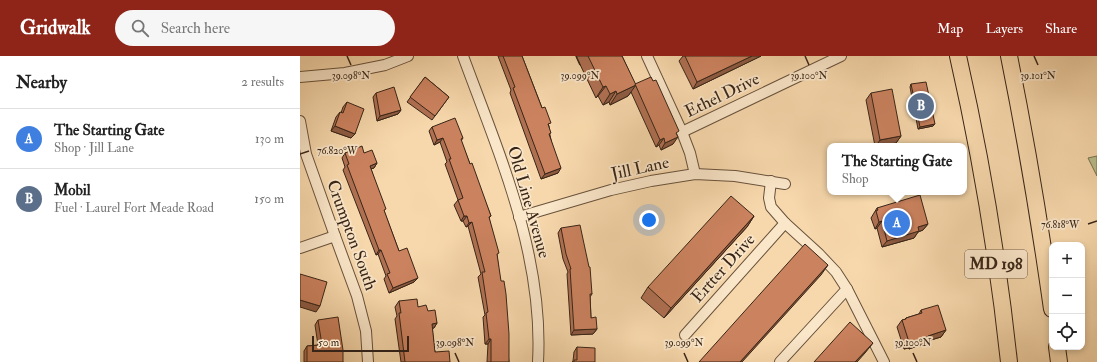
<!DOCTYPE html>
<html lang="en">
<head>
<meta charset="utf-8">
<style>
  body { margin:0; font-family:"IM FELL Double Pica",serif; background:#f6f6f6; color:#222 }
  .controls { position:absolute; right:12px; bottom:12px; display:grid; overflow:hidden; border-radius:8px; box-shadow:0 2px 6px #0003 }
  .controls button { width:36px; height:36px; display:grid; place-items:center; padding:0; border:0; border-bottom:1px solid #e0e0e0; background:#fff; color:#222; font:20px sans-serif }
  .scale { position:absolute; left:12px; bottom:10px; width:97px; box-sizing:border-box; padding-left:4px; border:2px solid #382517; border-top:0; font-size:11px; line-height:14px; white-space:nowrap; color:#382517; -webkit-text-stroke:3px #fae6c9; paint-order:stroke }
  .you { position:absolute; left:349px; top:164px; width:14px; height:14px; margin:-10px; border:3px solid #fff; border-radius:50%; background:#1a73e8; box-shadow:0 0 0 6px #1a73e833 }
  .badge { display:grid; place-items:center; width:26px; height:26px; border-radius:50%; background:#8f2418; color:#fff; font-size:13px; font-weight:700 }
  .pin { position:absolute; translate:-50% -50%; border:2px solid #fff; box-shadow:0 1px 4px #0006 }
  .popup { position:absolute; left:527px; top:87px; width:140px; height:52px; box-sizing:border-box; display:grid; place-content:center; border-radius:8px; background:#fff; filter:drop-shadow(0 1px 3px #0005); font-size:13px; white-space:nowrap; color:#767676 }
  .popup b { font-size:15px; color:#222 }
  .popup::after { content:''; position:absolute; left:50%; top:100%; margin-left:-8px; border:8px solid transparent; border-top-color:#fff }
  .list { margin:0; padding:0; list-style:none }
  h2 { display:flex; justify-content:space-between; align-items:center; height:52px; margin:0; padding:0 16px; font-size:17px }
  h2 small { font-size:13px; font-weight:400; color:#767676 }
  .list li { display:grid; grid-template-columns:26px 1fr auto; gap:12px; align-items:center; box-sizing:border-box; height:60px; padding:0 16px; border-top:1px solid #e0e0e0 }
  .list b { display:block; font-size:15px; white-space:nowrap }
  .list p { margin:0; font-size:13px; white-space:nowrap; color:#767676 }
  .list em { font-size:13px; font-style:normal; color:#767676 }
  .icon { flex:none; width:22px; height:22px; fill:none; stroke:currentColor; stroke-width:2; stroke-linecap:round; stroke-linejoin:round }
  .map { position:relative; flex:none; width:797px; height:306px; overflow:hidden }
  header { display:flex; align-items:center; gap:24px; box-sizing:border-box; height:56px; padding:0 20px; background:#8f2418; color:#fff }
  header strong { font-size:19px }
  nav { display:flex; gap:22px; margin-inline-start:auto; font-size:14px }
  .search { width:280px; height:36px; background:#f6f6f6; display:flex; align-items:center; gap:10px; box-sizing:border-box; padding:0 14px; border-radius:22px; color:#767676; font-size:15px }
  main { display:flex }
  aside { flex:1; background:#fff }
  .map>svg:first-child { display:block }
  .green { fill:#b9bf8c; stroke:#787252 }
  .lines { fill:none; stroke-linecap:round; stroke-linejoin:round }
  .street-casing { stroke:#68523c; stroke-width:12 }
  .primary-casing { stroke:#382517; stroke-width:18 }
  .street { stroke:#fae6c9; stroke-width:10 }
  .primary { stroke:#f7d8ac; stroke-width:16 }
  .wall { fill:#af7052; stroke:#382517 }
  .shaded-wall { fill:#8e5b42; stroke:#382517 }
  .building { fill:#cb825f; stroke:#382517 }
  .ticks { fill:none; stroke:#382517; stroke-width:1.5 }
  .labels { text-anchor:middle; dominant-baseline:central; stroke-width:3.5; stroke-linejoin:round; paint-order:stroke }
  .shield { fill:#fae6c9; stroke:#725f4c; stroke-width:1 }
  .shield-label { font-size:16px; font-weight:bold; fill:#382517 }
  .street-label { font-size:17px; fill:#382517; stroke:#fae6c9 }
  .ticks-label { font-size:10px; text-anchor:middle; fill:#382517; stroke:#fae6c9; stroke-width:3.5; stroke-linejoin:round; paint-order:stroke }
</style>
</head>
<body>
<header>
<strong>Gridwalk</strong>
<div class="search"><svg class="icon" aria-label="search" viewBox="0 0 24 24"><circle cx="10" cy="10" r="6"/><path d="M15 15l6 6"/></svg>Search here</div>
<nav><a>Map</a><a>Layers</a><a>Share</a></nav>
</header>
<main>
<aside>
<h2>Nearby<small>2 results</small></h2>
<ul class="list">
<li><span class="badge" style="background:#3f7fe0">A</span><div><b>The Starting Gate</b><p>Shop · Jill Lane</p></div><em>130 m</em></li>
<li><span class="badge" style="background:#5c6f8a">B</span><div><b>Mobil</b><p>Fuel · Laurel Fort Meade Road</p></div><em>150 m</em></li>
</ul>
</aside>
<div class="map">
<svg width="797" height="306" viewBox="0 0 797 306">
  <rect width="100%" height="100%" fill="#f7d8ac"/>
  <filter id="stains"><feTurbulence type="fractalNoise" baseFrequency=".005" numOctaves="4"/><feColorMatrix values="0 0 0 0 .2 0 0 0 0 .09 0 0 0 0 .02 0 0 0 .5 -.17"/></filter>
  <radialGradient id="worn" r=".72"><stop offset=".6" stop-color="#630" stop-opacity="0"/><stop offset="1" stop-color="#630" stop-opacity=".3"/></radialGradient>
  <!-- green -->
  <path class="green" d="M797 100V120L788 102Z"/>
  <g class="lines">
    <defs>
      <g id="street">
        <path d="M163 0C199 98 244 199 238 306"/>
        <path d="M347 0 382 76 390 97 395 118"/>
        <path d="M0 21 45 17 85 9 108 0"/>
        <path d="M0 65 6 98 35 180 57 240 66 275 68 306"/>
        <path d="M382 76 541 0"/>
        <path d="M471 125 469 142 471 151 485 167 519 198 536 216 547 233 584 306"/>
        <path d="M219 161 311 134 351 125 395 118 435 120 485 128"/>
        <path d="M0 192 35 180"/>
        <path d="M385 279 485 167"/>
        <path d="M480 306 547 233"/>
      </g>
      <g id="primary">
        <path d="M658 0C681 101 698 203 709 306"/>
        <path d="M709 0C726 84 740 168 752 253"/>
        <path d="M757 291 759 306"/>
      </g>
    </defs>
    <!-- street casing -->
    <use href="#street" class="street-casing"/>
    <!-- primary casing -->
    <use href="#primary" class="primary-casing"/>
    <!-- street -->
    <use href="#street" class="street"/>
    <!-- primary -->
    <use href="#primary" class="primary"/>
  </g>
  <!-- wall -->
  <g class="wall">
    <path d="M198 0H222L249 70 250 79 258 117 241 123 210 37 211 34Z"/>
    <path d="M276 0H322L335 28 377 79 373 88 361 94 359 89 356 91 331 36 328 40 310 49 309 46 303 49 298 40 296 42Z"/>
    <path d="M383 0H461L393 33 379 5Z"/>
    <path d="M125 21 149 41 132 64 107 46Z"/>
    <path d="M611 28 633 70 618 73 610 31Z"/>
    <path d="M76 37 101 54 98 58 77 65 73 41Z"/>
    <path d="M571 37 601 80 596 87 579 90H575L566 44Z"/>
    <path d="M47 46 55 78 51 82 31 75 36 61 40 56 41 57 43 51Z"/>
    <path d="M132 71 163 82 161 85 170 108 191 160 189 162 197 199 209 306H187L188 288H185L183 261 185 259 178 221 181 218 168 170 166 171 163 165H161L154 149 158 144 145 108 147 106 140 86 134 89 129 75Z"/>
    <path d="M45 97H64L77 107 74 112 71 113 84 155 99 195 114 226 89 237 84 223 86 220 78 198 76 199 43 114 45 111 42 102Z"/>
    <path d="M577 152 628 168 623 174 618 176 614 182 582 191 577 172 575 173 571 162Z"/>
    <path d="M454 160 447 171 364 262 341 242 348 231Z"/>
    <path d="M261 172 292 238 290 241 291 262 297 273 293 278 271 279 267 218 268 216 263 203 258 177Z"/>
    <path d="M99 245 118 251 128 255 137 267 134 272H132L135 296 150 306H101L95 263 97 260 95 251Z"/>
    <path d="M621 254 646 274 641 281 624 286 623 288 609 293 608 292 604 293 597 271 602 264H604L606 262 619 258Z"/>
    <path d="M18 264 43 306H4V295L7 290 18 289 15 269Z"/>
    <path d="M277 291 295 306H272L273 305 274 296Z"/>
  </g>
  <!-- shaded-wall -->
  <g class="shaded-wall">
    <path d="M452 0H461L393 33 397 26Z"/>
    <path d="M336 29 328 40 310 49 317 38Z"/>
    <path d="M306 30 298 40 296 42 303 31Z"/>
    <path d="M316 35 309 46 303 49 310 38Z"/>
    <path d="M101 54 98 58 77 65 80 60Z"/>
    <path d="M635 68 633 70 618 73 620 71Z"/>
    <path d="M35 70 55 78 51 82 31 75Z"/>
    <path d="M601 80 596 87 579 90H576L580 84Z"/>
    <path d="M378 81 373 88 361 94 365 87Z"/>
    <path d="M143 82 140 86 134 89 137 84Z"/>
    <path d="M364 82 359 89 356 91 360 84Z"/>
    <path d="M77 107 74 112 67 114 70 110Z"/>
    <path d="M261 112 258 117 241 123 245 118Z"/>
    <path d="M164 160H167L163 165H161Z"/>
    <path d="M454 160 447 171 364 262 371 252Z"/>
    <path d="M582 165 577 172 575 173 579 166Z"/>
    <path d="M172 166 168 170 166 171 169 167Z"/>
    <path d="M628 168 623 174 618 176 614 182 582 191 587 185 618 171Z"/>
    <path d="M79 194H81L78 198 76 199Z"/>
    <path d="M528 209 521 219 442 306H440Z"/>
    <path d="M118 222 114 226 89 237 93 232Z"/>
    <path d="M0 244 20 250 16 256 0 251Z"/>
    <path d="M137 267 134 272 128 273 132 268Z"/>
    <path d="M297 273 293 278 271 279 274 274Z"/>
    <path d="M646 274 641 281 624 286 623 288 609 293 613 286 628 280Z"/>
    <path d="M189 283H191L188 288H185Z"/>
    <path d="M613 285 608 292 604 293 609 286Z"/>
    <path d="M573 287 565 297 557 306H555Z"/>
  </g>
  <!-- building -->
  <g class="building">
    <path d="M203 0H222L242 52 245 51 251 67 248 68 251 77 249 78 261 112 245 118 213 32 215 31Z"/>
    <path d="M288 0H322L336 29 317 38 316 35 310 38 306 30 303 31Z"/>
    <path d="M385 0H452L397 26Z"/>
    <path d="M125 21 149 41 135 60 110 41Z"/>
    <path d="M351 21 353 25 356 24 379 75 376 77 378 81 365 87 364 82 360 84 335 28Z"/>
    <path d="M626 26 635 68 620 71 611 28Z"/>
    <path d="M94 31 101 54 80 60 76 37Z"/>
    <path d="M592 33 601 80 580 84 571 37Z"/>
    <path d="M47 46 64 53 55 78 35 70 40 56 43 57Z"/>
    <path d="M155 62 163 82 161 83 170 108 172 107 191 160 189 161 199 197 197 198 201 225H204L206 238 209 278V306H191V283H189L186 257 188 256 182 216H185L172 166 169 167 167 160H164L158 144 163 142 149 103H151L143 82 137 84 132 71Z"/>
    <path d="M62 90 64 97 72 94 77 107 70 110 86 153 84 154 99 195 107 192 118 222 93 232 87 218 90 217 81 194H79L47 109 49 108 45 97Z"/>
    <path d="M620 139 628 168 618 171 619 175 587 185 582 165 579 166 576 155 578 154 577 152Z"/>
    <path d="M431 140 454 160 371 252 348 231Z"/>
    <path d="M280 169 289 211H290L292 238H290L291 262 296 261 297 273 274 274 270 213H271L266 198 261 172Z"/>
    <path d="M505 188 528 209 440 306H399Z"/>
    <path d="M0 218 27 226 20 250 0 244Z"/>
    <path d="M117 243 118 251 126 249 128 255 135 254 137 267 132 268 135 296 149 295 150 306H105L99 257H101L99 245Z"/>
    <path d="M638 249 646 274 628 280 627 281 613 286V285L609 286 602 264 606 263V262L622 257 621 254Z"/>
    <path d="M38 261 43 294V306H7V290L22 289 18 264Z"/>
    <path d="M550 266 573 287 555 306H514Z"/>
    <path d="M277 291 295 292V306H274V304H277Z"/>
  </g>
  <!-- ticks -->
  <path class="ticks" d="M47 0 51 9M276 0 280 9M505 0 509 9M734 0 738 9M0 98 9 95M788 168 797 165M155 297 159 306M384 297 388 306M613 297 617 306"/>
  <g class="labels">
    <!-- shield labels -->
    <rect class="shield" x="665" y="194" width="62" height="28" rx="3"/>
    <g class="shield-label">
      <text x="696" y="208">MD 198</text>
    </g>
    <!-- street labels -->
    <g class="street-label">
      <text transform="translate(422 39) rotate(-26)">Ethel Drive</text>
      <text transform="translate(340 112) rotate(-12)">Jill Lane</text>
      <text transform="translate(229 146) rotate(74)">Old Line Avenue</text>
      <text transform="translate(52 179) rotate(70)">Crumpton South</text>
      <text transform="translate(423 212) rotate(-48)">Ertter Drive</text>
    </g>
  </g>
  <g class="ticks-label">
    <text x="51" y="23">39.098°N</text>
    <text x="280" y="23">39.099°N</text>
    <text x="509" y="23">39.100°N</text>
    <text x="738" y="23">39.101°N</text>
    <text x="37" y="98">76.820°W</text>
    <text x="760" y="172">76.818°W</text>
    <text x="155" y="290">39.098°N</text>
    <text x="384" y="290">39.099°N</text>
    <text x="613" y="290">39.100°N</text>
  </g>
  <rect width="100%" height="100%" filter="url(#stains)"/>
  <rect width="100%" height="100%" fill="url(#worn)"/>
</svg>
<div class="controls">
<button>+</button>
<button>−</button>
<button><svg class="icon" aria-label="locate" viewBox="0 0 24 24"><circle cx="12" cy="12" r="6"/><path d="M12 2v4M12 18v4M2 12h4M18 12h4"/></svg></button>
</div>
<div class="scale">50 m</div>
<div class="you"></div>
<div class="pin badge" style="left:597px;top:167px;background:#3f7fe0">A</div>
<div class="popup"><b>The Starting Gate</b>Shop</div>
<div class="pin badge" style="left:621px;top:50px;background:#5c6f8a">B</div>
</div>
</main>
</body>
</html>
